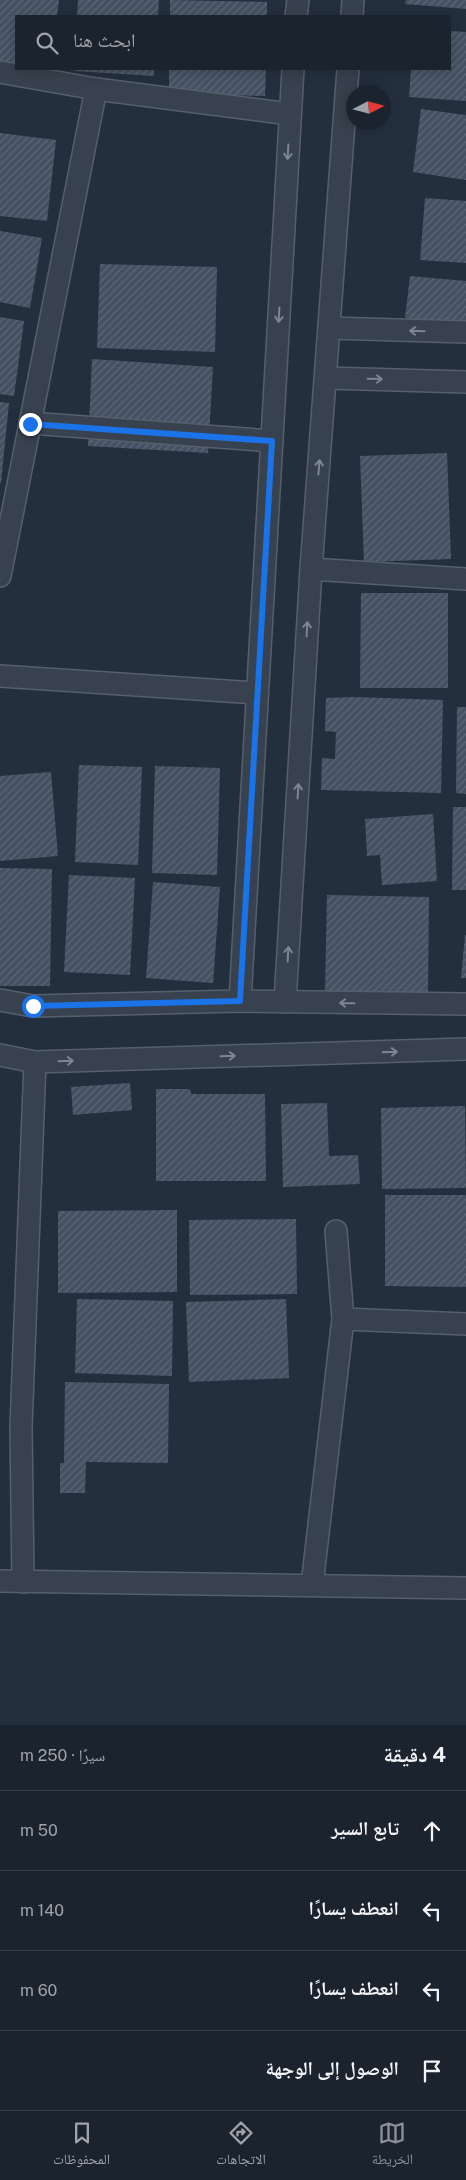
<!DOCTYPE html>
<html lang="ar">
<head>
<meta charset="utf-8">
<style>
  body { margin:0; font-family:"Public Sans","Noto Naskh Arabic",sans-serif; background:#242b36; color:#f1f3f6; direction:rtl }
  .compass { position:absolute; left:346px; top:85px; width:45px; height:45px; border-radius:50%; background:#1b232e; box-shadow:0 2px 12px #0003; rotate:84deg }
  .stop { position:absolute; width:15px; height:15px; margin:-11px; border:4px solid #1a73e8; border-radius:50%; background:#fff }
  .stop.end { background:#1a73e8; border-color:#fff; box-shadow:0 1px 5px #0008 }
  .list { margin:0; padding:0; list-style:none }
  h2 { display:flex; justify-content:space-between; align-items:center; height:65px; margin:0; padding:0 20px; font-size:21px }
  h2 small { font-size:16px; font-weight:400; color:#a0a4aa }
  .list li { display:grid; grid-template-columns:32px 1fr auto; gap:15px; align-items:center; box-sizing:border-box; height:80px; padding:0 20px; border-top:1px solid #39404a }
  .list b { display:block; font-size:19px; white-space:nowrap }
  .list em { font-size:16px; font-style:normal; color:#a0a4aa }
  .icon { flex:none; width:28px; height:28px; fill:none; stroke:currentColor; stroke-width:2; stroke-linecap:round; stroke-linejoin:round }
  .map { position:relative; flex:none; width:466px; height:1725px; overflow:hidden; direction:ltr }
  .search { position:absolute; background:#1b232e; box-shadow:0 2px 12px #0003; left:15px; right:15px; top:15px; height:55px; display:flex; align-items:center; gap:12px; box-sizing:border-box; padding:0 18px; border-radius:0px; color:#a0a4aa; font-size:19px }
  .sheet { height:385px; background:#1b232e }
  nav { display:flex; justify-content:space-around; align-items:center; box-sizing:border-box; height:70px; border-top:1px solid #39404a; background:#1b232e; font-size:14px; color:#a0a4aa }
  nav a { display:grid; justify-items:center; gap:2px }
  nav .on { color:#8c9099 }
  .map>svg:first-child { display:block }
  .building { fill:url(#building-hatch) }
  .lines { fill:none; stroke-linecap:round; stroke-linejoin:round }
  .street-casing { stroke:#565f6c; stroke-width:24 }
  .street { stroke:#38414e; stroke-width:21 }
  .oneway { stroke:#7c8592 }
  .route { stroke:#1a73e8; stroke-width:6 }
</style>
</head>
<body>
<div class="map">
<svg width="466" height="1725" viewBox="0 0 466 1725">
  <defs>
    <pattern id="building-hatch" width="6" height="6" patternUnits="userSpaceOnUse" patternTransform="scale(1.25)"><rect width="6" height="6" fill="#455162"/><path d="M-1 1l2-2M0 6l6-6M5 7l2-2" fill="none" stroke="#5d6877"/></pattern>
  </defs>
  <rect width="100%" height="100%" fill="#242f3e"/>
  <!-- building -->
  <g class="building">
    <path d="M0 0H59L57 16H16V63L0 61Z"/>
    <path d="M78 0H159L158 16H77Z"/>
    <path d="M170 0 267 2V16H170Z"/>
    <path d="M406 0H466V9L405 4Z"/>
    <path d="M450 31 466 32V101L409 97 411 69H450Z"/>
    <path d="M74 69H154V76L74 71Z"/>
    <path d="M169 69H266L265 96 169 94Z"/>
    <path d="M421 109 466 115V180L413 172Z"/>
    <path d="M0 133 56 140 47 221 0 216Z"/>
    <path d="M425 198 466 201V263L420 260Z"/>
    <path d="M0 231 42 238 30 308 0 302Z"/>
    <path d="M100 264 217 267 215 352 97 348Z"/>
    <path d="M410 276 466 281V324L405 318Z"/>
    <path d="M0 317 24 321 14 396 0 394Z"/>
    <path d="M92 359 213 367 208 453 88 446Z"/>
    <path d="M0 402 9 403 1 483H0Z"/>
    <path d="M447 453 451 559 364 562 360 456Z"/>
    <path d="M361 593H448V688H360Z"/>
    <path d="M353 697 443 700 441 793 321 790 322 758 335 759 336 732 325 731 326 698Z"/>
    <path d="M457 707H466V794L456 793Z"/>
    <path d="M79 765 142 767 138 865 75 862Z"/>
    <path d="M155 766 220 768 217 875 152 873Z"/>
    <path d="M51 772 58 856 0 861V776Z"/>
    <path d="M453 807H466V890H452Z"/>
    <path d="M433 814 437 881 382 885 380 855 367 856 365 819Z"/>
    <path d="M0 868 52 869 50 986H0Z"/>
    <path d="M69 875 135 878 130 975 64 972Z"/>
    <path d="M153 882 220 887 213 983 146 978Z"/>
    <path d="M327 895 429 897 428 994 325 992Z"/>
    <path d="M465 935H466V978H461Z"/>
    <path d="M130 1083 132 1110 73 1115 71 1087Z"/>
    <path d="M156 1089H190L191 1094H265L266 1181H156Z"/>
    <path d="M327 1103 329 1156 358 1155 360 1184 283 1187 281 1104Z"/>
    <path d="M465 1106 466 1188 382 1189 381 1108Z"/>
    <path d="M385 1195H466V1287L385 1286Z"/>
    <path d="M177 1210V1292L58 1293V1211Z"/>
    <path d="M296 1219 297 1294 190 1295 189 1220Z"/>
    <path d="M77 1299 173 1301 172 1376 75 1373Z"/>
    <path d="M286 1299 289 1378 189 1382 186 1302Z"/>
    <path d="M65 1382 169 1384 168 1463 86 1462 85 1493H60V1463H64Z"/>
  </g>
  <g class="lines">
    <defs>
      <g id="street">
        <path d="M296 16 298 0"/>
        <path d="M352 16 353 0"/>
        <path d="M0 72 96 89 290 114"/>
        <path d="M330 328 466 332"/>
        <path d="M327 378 466 382"/>
        <path d="M30 423 272 441"/>
        <path d="M311 569 466 579"/>
        <path d="M0 576 96 89"/>
        <path d="M0 676 257 693"/>
        <path d="M0 1000 33 1006 240 1001 466 1004"/>
        <path d="M240 1001 293 69"/>
        <path d="M285 1002 311 569 348 69"/>
        <path d="M0 1055 35 1062 466 1049"/>
        <path d="M343 1319 466 1324"/>
        <path d="M0 1581 466 1588"/>
        <path d="M23 1582 21 1427 35 1062"/>
        <path d="M312 1585 343 1319 336 1231"/>
      </g>
    </defs>
    <!-- street casing -->
    <use href="#street" class="street-casing"/>
    <!-- street -->
    <use href="#street" class="street"/>
  </g>
  <!-- one-way arrows -->
  <defs><path id="oneway-shaft" d="M-6 0H5M1.5-3L5.5 0L1.5 3" fill="none" stroke-width="1.6" stroke-linecap="round" stroke-linejoin="round" transform="scale(1.25)"/></defs>
  <g class="oneway">
    <use href="#oneway-shaft" transform="translate(288 152) rotate(93)"/>
    <use href="#oneway-shaft" transform="translate(279 315) rotate(93)"/>
    <use href="#oneway-shaft" transform="translate(417 331) rotate(-178)"/>
    <use href="#oneway-shaft" transform="translate(375 379) rotate(1)"/>
    <use href="#oneway-shaft" transform="translate(319 467) rotate(-85)"/>
    <use href="#oneway-shaft" transform="translate(307 629) rotate(-87)"/>
    <use href="#oneway-shaft" transform="translate(298 791) rotate(-87)"/>
    <use href="#oneway-shaft" transform="translate(288 954) rotate(-87)"/>
    <use href="#oneway-shaft" transform="translate(347 1003) rotate(-179)"/>
    <use href="#oneway-shaft" transform="translate(390 1052) rotate(-2)"/>
    <use href="#oneway-shaft" transform="translate(228 1056) rotate(-2)"/>
    <use href="#oneway-shaft" transform="translate(66 1061) rotate(-2)"/>
  </g>
  <g class="lines">
    <!-- route -->
    <path class="route" d="M30 424 272 441 240 1001 33 1006"/>
  </g>
</svg>
<svg class="compass" viewBox="-18 -18 36 36"><path d="M0-13l5 13h-10z" fill="#e53935"/><path d="M0 13l5-13h-10z" fill="#a0a4aa"/></svg>
<div class="stop" style="left:33px;top:1006px"></div>
<div class="stop end" style="left:30px;top:424px"></div>
<div class="search"><svg class="icon" aria-label="search" viewBox="0 0 24 24"><circle cx="10" cy="10" r="6"/><path d="M15 15l6 6"/></svg>ابحث هنا</div>
</div>
<section class="sheet">
<h2>4 دقيقة<small>سيرًا · 250 m</small></h2>
<ul class="list">
<li><svg class="icon" aria-label="ahead" viewBox="0 0 24 24"><path d="M12 20V5M6 11l6-6 6 6"/></svg><div><b>تابع السير</b></div><em>50 m</em></li>
<li><svg class="icon" aria-label="left" viewBox="0 0 24 24"><path d="M17 20v-9H6M10 6l-5 5 5 5"/></svg><div><b>انعطف يسارًا</b></div><em>140 m</em></li>
<li><svg class="icon" aria-label="left" viewBox="0 0 24 24"><path d="M17 20v-9H6M10 6l-5 5 5 5"/></svg><div><b>انعطف يسارًا</b></div><em>60 m</em></li>
<li><svg class="icon" aria-label="arrive" viewBox="0 0 24 24"><path d="M6 21V4h12l-3 4 3 4H6"/></svg><div><b>الوصول إلى الوجهة</b></div></li>
</ul>
</section>
<nav>
<a class="on"><svg class="icon" aria-label="map" viewBox="0 0 24 24"><path d="M3 6l6-2 6 2 6-2v14l-6 2-6-2-6 2zM9 4v14M15 6v14"/></svg>الخريطة</a>
<a><svg class="icon" aria-label="directions" viewBox="0 0 24 24"><path d="M12 3l9 9-9 9-9-9zM9 14v-3h6M13 9l2 2-2 2"/></svg>الاتجاهات</a>
<a><svg class="icon" aria-label="saved" viewBox="0 0 24 24"><path d="M7 4h10v16l-5-4-5 4z"/></svg>المحفوظات</a>
</nav>
</body>
</html>
